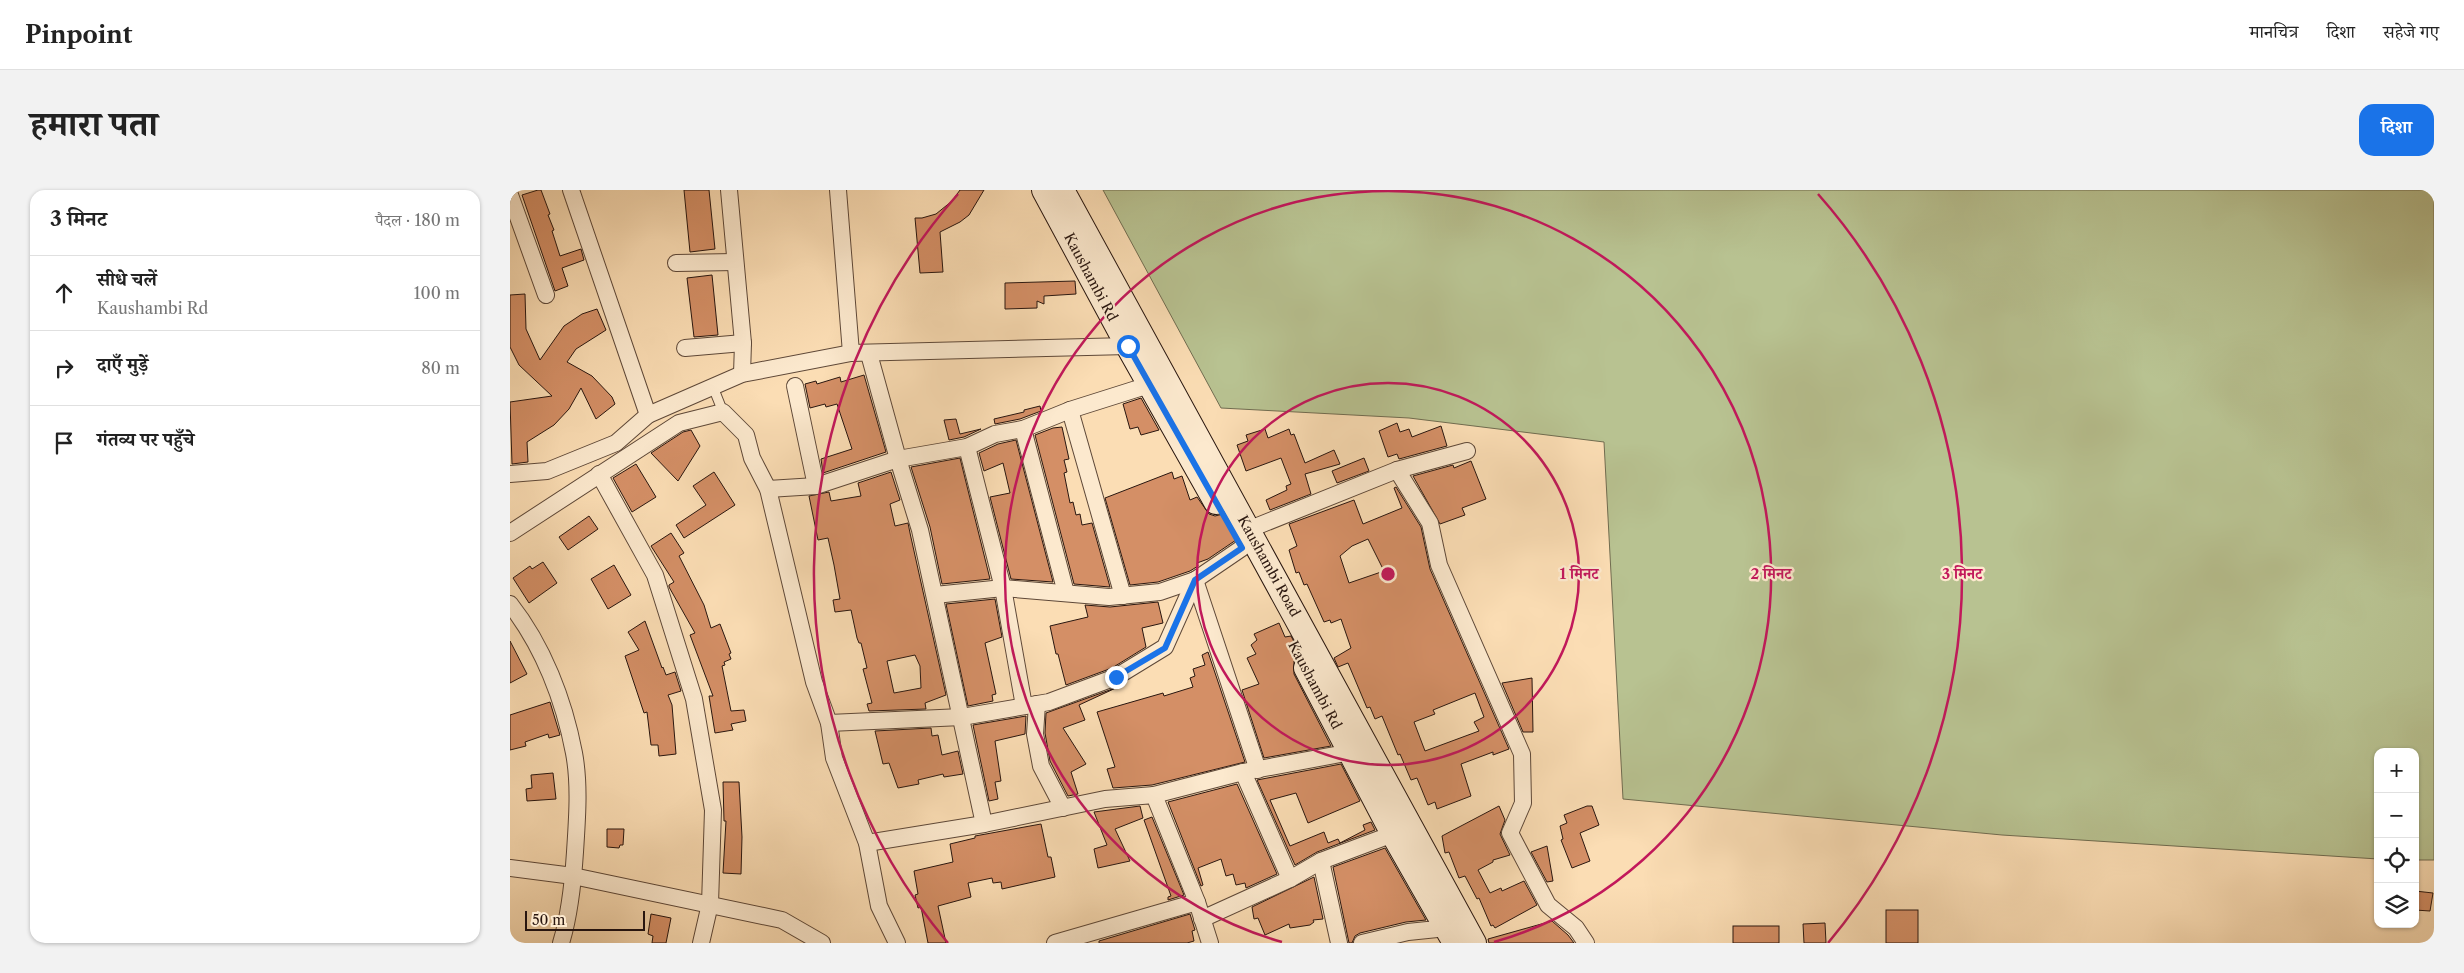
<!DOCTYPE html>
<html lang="hi">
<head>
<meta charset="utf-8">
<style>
  body { margin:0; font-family:"Libre Caslon Text","Noto Serif Devanagari",serif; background:#f2f2f2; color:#222 }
  .controls { position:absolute; right:15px; bottom:15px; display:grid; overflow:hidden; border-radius:10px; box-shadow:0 1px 4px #0004 }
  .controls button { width:45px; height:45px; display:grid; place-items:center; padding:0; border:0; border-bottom:1px solid #e0e0e0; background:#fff; color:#222; font:25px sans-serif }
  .scale { position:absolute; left:15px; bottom:12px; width:120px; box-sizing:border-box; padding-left:5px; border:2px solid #29160f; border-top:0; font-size:14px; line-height:18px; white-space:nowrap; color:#29160f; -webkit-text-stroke:4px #fce9ce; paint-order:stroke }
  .stop { position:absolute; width:15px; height:15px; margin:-11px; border:4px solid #1a73e8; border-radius:50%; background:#fff }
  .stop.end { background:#1a73e8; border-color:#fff; box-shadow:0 1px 5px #0008 }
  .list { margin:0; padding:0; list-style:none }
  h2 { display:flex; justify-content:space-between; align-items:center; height:65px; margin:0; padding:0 20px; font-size:21px }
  h2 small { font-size:16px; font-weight:400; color:#767676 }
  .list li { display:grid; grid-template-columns:32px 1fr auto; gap:15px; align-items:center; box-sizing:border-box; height:75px; padding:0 20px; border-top:1px solid #e0e0e0 }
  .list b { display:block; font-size:19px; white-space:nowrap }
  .list p { margin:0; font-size:16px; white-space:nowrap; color:#767676 }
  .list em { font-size:16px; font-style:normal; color:#767676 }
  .icon { flex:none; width:28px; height:28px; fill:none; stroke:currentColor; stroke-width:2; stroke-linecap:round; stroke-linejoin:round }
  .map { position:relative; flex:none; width:1924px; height:753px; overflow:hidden; border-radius:15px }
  header { display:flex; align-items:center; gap:30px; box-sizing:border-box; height:70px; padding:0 25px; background:#fff; border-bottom:1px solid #e0e0e0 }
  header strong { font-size:24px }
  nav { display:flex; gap:28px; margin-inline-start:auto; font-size:18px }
  .intro { display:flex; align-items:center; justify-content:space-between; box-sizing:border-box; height:120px; padding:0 30px }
  h1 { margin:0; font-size:35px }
  .button { padding:12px 22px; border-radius:15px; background:#1a73e8; color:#fff; font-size:18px; font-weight:700 }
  main { display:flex; gap:30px; padding:0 30px }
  aside { flex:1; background:#fff; border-radius:15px; box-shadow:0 1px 4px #0004 }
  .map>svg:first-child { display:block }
  .green { fill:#b8c291; stroke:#706c50 }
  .building { fill:#d48f66; stroke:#29160f; fill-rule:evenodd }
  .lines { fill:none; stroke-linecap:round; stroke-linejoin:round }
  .service-casing { stroke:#5e4838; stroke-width:11 }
  .minor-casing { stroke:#5e4838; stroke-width:18 }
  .secondary-casing { stroke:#29160f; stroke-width:26 }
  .service { stroke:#fce9ce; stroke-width:9 }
  .minor { stroke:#fce9ce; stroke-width:16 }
  .secondary { stroke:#fce9ce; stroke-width:24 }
  .route { stroke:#1a73e8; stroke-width:6 }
  .ring { fill:none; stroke:#c2185b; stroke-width:2.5 }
  .labels { text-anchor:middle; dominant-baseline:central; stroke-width:4.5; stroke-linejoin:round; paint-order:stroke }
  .street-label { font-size:14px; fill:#29160f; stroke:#fce9ce }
  .centre { fill:#c2185b; stroke:#fce9ce; stroke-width:2.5 }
  .ring-label { font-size:15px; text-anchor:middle; font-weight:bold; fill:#c2185b; stroke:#fce9ce; stroke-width:4.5; stroke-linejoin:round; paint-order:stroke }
</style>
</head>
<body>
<header>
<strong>Pinpoint</strong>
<nav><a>मानचित्र</a><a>दिशा</a><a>सहेजे गए</a></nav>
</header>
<div class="intro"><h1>हमारा पता</h1><a class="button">दिशा</a></div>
<main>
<aside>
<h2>3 मिनट<small>पैदल · 180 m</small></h2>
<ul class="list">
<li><svg class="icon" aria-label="ahead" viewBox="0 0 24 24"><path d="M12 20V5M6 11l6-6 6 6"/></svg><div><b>सीधे चलें</b><p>Kaushambi Rd</p></div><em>100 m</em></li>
<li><svg class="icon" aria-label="right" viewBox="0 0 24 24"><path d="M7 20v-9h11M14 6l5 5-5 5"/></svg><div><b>दाएँ मुड़ें</b></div><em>80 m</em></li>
<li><svg class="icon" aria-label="arrive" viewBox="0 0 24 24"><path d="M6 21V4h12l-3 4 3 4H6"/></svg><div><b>गंतव्य पर पहुँचे</b></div></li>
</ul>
</aside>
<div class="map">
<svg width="1924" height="753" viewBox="0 0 1924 753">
  <rect width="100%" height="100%" fill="#fbddb4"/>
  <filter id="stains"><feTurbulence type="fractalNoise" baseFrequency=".004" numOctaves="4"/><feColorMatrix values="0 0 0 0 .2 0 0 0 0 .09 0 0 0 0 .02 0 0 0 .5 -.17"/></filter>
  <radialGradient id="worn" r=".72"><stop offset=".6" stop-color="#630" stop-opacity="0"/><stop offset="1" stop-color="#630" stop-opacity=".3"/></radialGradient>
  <!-- green -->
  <path class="green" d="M593 0H1924V670H1905V562H1868V669L1492 645 1113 609 1094 252 899 228 711 218Z"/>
  <!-- building -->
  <g class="building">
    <path d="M28 0H31L40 24 38 25 44 40 42 41 50 66 71 59 74 70 52 78 58 96 45 101 12 5Z"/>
    <path d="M174 0H199L205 59 180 62Z"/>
    <path d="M450 0H474L459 25 450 32 430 42 433 82 410 83 405 28H412L426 24 442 11Z"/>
    <path d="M202 85 208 145 184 147 177 88Z"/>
    <path d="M565 91 566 104 534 106V114L527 111V118L495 119V93Z"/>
    <path d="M15 104 16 139 30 170 54 136 72 124 87 119 96 140 66 159 57 172 82 186 102 207 105 214 86 229 71 198 59 219 44 235 17 252 18 272 2 274 0 212 42 206 9 175 0 157V105Z"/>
    <path d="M354 185 376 262 313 283 311 269 342 259 327 214 316 217 315 214 300 218 295 194 306 191 307 194 330 187 331 192Z"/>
    <path d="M631 208 649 240 631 245 628 237 620 239 613 214Z"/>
    <path d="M530 216 531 221 510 229 485 234 484 229 514 222V220Z"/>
    <path d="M446 229 450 244 471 239 454 247 439 250 434 230Z"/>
    <path d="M887 233 890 242 899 239 902 247 931 236 937 256 889 269 887 264 878 267 869 241Z"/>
    <path d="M552 237 559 269 554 270 557 282 554 283 560 313 563 312 566 325 570 324 572 335 582 333 600 397 564 394 525 245 543 238Z"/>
    <path d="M755 239 758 248 779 239 781 245 784 244 795 273 824 260 830 274 795 284 801 304 760 320 756 310 777 300 776 296 781 294 771 268 736 281 727 255 738 251 736 245Z"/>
    <path d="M181 240 190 256 168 291 141 263 173 242Z"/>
    <path d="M506 250 543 392 501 389 480 307 500 303 493 273 474 281 469 263 488 254Z"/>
    <path d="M450 268 480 389 432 394 420 337 401 277Z"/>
    <path d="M854 268 859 281 827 293 822 281Z"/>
    <path d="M961 271 976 309 952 318 955 325 930 334 903 286 943 275 944 278Z"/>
    <path d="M126 274 146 307 122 322 103 288Z"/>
    <path d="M204 282 225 315 174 348 166 335 196 315 183 296Z"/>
    <path d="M381 282 390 310 380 314 385 336 398 333 400 343 436 505 415 513 416 519 359 521 357 514 362 513 353 479 357 478 351 453H349L347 448 341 420 325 422 323 410 330 409 324 375 318 348 308 350 299 306 319 302 321 311 351 306 348 293ZM405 465 410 476 411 498 384 503 377 471Z"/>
    <path d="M662 282 664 289 672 286 680 310 687 307 699 324 705 326 713 324 726 350 698 369 687 373 688 376 680 381 648 392 620 395 595 308Z"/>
    <path d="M886 297 911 337 920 379 999 559 983 565V562L951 574 961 606 927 619 925 612 918 615 907 588 901 590 890 564 888 565 872 526 865 529 860 517 857 518 838 473 828 477 824 468 841 458 831 429 821 433 820 430 814 432 797 394 794 395 789 382 786 383 779 360 787 356 779 334 844 310 853 334 892 318 884 298ZM858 349 874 381 839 393 830 366 842 356ZM965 503 974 527 964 532 969 541 915 561 904 532 925 524 923 520Z"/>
    <path d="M79 326 88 339 58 360 49 347Z"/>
    <path d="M161 343 174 363 169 366 194 415 201 438 210 434 221 463 219 464 221 469 214 472 215 475 212 476 221 521 234 520 236 531 221 534 223 540 205 543 199 506H203L180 445 185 443 159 397V395L164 392 141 356Z"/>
    <path d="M33 372 47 393 19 413 3 388 20 376 22 379Z"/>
    <path d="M104 375 121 405 98 419 81 389Z"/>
    <path d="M485 409 492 447 475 453 486 504 482 505 483 511 458 516 436 414Z"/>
    <path d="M648 412 653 433 632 438 636 457 602 478 556 495 548 464H546L540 436 578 427 575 415 600 417Z"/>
    <path d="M135 431 152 478 153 477 156 485 165 482 171 501 158 505 162 515 166 564 149 566 148 555H141L137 522 134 523 115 466 129 460 118 442Z"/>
    <path d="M769 433 775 447 781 446 791 465 784 471V484L821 556 754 568 732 500 749 494 737 468 746 464 741 455 747 450 744 444Z"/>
    <path d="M0 451 17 484 0 493Z"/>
    <path d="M698 462 735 572 642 595 603 598 597 579 605 577 587 522 653 503 654 506 683 497 680 488 685 486 683 479 695 475 692 465Z"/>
    <path d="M1022 488 1023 542H1013L992 493Z"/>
    <path d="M608 497 569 515 575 530 553 538 576 574 561 582 568 604 558 606 540 571 535 543 536 523Z"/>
    <path d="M40 512 50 545 39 548 38 544 15 552 16 556 0 560V525Z"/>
    <path d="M516 526 515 544 485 551 491 591 485 592 488 609 479 611 463 535Z"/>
    <path d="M421 538 422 546 428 545 432 565 448 561 453 584 434 587 433 584 408 590 409 594 388 598 379 573 373 574 365 541Z"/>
    <path d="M831 574 850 611 798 633 786 603 760 610 780 656 814 642 818 653 828 649 830 653 855 640 853 635 861 632 865 640 807 662 785 675 747 590Z"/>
    <path d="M43 583 46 609 17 611 16 599 22 598 21 585Z"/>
    <path d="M213 592H229L232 647 231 684 213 683 216 631H214Z"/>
    <path d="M727 594 767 684 736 698 735 693 726 695 723 684 716 686 711 669 688 678 693 695 691 696 658 612Z"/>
    <path d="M630 616 633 628 605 639 620 671 588 678 584 659 597 655 584 622Z"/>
    <path d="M989 616 995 630 990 644 1000 665 983 670V672L968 680 980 703 991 698 992 701 1014 691 1027 715 985 738 983 735 981 736 969 708 967 709 955 686 949 688 939 662 935 663 932 646Z"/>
    <path d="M1077 616H1082L1089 635 1070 643 1080 671 1062 678 1051 650 1053 649 1050 636 1057 633 1054 625Z"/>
    <path d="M642 627 674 705 658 710V707L661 706 634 630Z"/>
    <path d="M531 634 538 667H541L545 687 492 699 491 692 483 693 482 688 458 693 461 707 428 716 436 753H418L411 717 408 718 405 705 408 704 404 681 443 672 440 654 465 648V646Z"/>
    <path d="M97 639H114L113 655H110L109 658 97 657Z"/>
    <path d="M1037 656 1043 691 1037 692 1021 662Z"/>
    <path d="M875 658 916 730 896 732 850 743 845 746 842 753H839L823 677Z"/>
    <path d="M804 687 813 729 803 730 804 732 800 735 780 738 779 734 755 745 748 728 744 729 742 717Z"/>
    <path d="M1905 701 1923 703 1920 721 1905 720Z"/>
    <rect x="1376" y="720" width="32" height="33"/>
    <path d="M141 724 161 728 156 753H142L143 746 138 744Z"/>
    <path d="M680 724 685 740 682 741 684 751 677 753H589V751Z"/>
    <path d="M1042 731 1058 745 1064 753H979L978 749Z"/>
    <path d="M1315 733 1316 753H1294L1293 734Z"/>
    <rect x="1223" y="736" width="46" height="17"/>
  </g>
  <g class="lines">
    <defs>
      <path id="service" d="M203 197 213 222"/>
      <g id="minor">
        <path d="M61 0 138 225"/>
        <path d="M219 0 233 153 232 184"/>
        <path d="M328 0 341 163"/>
        <path d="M0 5 36 105"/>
        <path d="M166 73 225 72"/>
        <path d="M175 158 233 153"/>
        <path d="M359 164 388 269 410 340 474 634"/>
        <path d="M285 196 306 296"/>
        <path d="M560 220 613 406"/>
        <path d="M513 239 556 403"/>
        <path d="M457 257 493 398 514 516"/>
        <path d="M887 280 920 333 929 375 1012 564 1013 613 1000 643 1038 715 1066 738 1076 753"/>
        <path d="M0 284 37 281 106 253 138 225 232 184 341 163 618 156"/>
        <path d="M89 284 145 385 184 509 203 620 200 714 191 753"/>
        <path d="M258 299 306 296 388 269 457 257 485 244 513 239 560 220 639 195"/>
        <path d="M740 339 887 280 957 261"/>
        <path d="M0 343 169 233 213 222 236 245 242 268 258 299 304 492 319 533 324 568 357 653 369 716 387 753"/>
        <path d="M685 390 748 580"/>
        <path d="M425 405 493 398 599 407 650 402 685 390 732 358"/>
        <path d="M0 414C33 456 54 510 64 563 70 595 67 630 65 662 63 693 60 724 51 753"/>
        <path d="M527 514 525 544 531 576 553 618"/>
        <path d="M319 533 452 527 539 512 606 487 655 457 685 390"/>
        <path d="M733 582 780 689"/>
        <path d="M644 605 733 582 841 562"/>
        <path d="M357 653 474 634 595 609 644 605 687 712 700 753"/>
        <path d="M811 671 829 753"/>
        <path d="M0 678 63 686 272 730 312 753"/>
        <path d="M692 729 780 689 811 671 883 644"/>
        <path d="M545 753 687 712"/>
        <path d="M852 753 898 742 937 738"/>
      </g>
      <g id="secondary">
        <path d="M534 0 618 156 706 312"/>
        <path d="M552 0 964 753"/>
        <path d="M796 478 883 644 945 753"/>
      </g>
    </defs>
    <!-- service casing -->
    <use href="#service" class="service-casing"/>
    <!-- minor casing -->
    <use href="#minor" class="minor-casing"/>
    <!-- secondary casing -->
    <use href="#secondary" class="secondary-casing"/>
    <!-- service -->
    <use href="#service" class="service"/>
    <!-- minor -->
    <use href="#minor" class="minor"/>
    <!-- secondary -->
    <use href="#secondary" class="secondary"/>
  </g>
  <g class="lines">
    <!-- route -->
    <path class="route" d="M606 487 655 458 685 390 732 358 618 156"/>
  </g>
  <!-- distance rings -->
  <g class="ring">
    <circle cx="878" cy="384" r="191"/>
    <path d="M772 752A383 383 0 1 1 984 752"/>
    <path d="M438 753A574 574 0 0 1 448 4M1308 4A574 574 0 0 1 1318 753"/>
  </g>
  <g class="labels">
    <!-- street labels -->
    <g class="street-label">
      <text transform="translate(581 87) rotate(62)">Kaushambi Rd</text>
      <text transform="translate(759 376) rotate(61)">Kaushambi Road</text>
      <text transform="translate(805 495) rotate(62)">Kaushambi Rd</text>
    </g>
  </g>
  <circle cx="878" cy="384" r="8" class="centre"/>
  <g class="ring-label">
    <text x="1069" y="389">1 मिनट</text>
    <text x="1261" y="389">2 मिनट</text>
    <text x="1452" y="389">3 मिनट</text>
  </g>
  <rect width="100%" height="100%" filter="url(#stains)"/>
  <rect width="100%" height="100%" fill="url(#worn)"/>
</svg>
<div class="controls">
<button>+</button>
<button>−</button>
<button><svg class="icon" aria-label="locate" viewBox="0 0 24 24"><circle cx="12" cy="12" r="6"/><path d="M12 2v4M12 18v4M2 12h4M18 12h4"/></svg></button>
<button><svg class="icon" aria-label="layers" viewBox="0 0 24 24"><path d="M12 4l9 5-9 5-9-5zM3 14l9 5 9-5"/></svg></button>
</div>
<div class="scale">50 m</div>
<div class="stop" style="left:618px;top:156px"></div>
<div class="stop end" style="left:606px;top:487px"></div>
</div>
</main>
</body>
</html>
